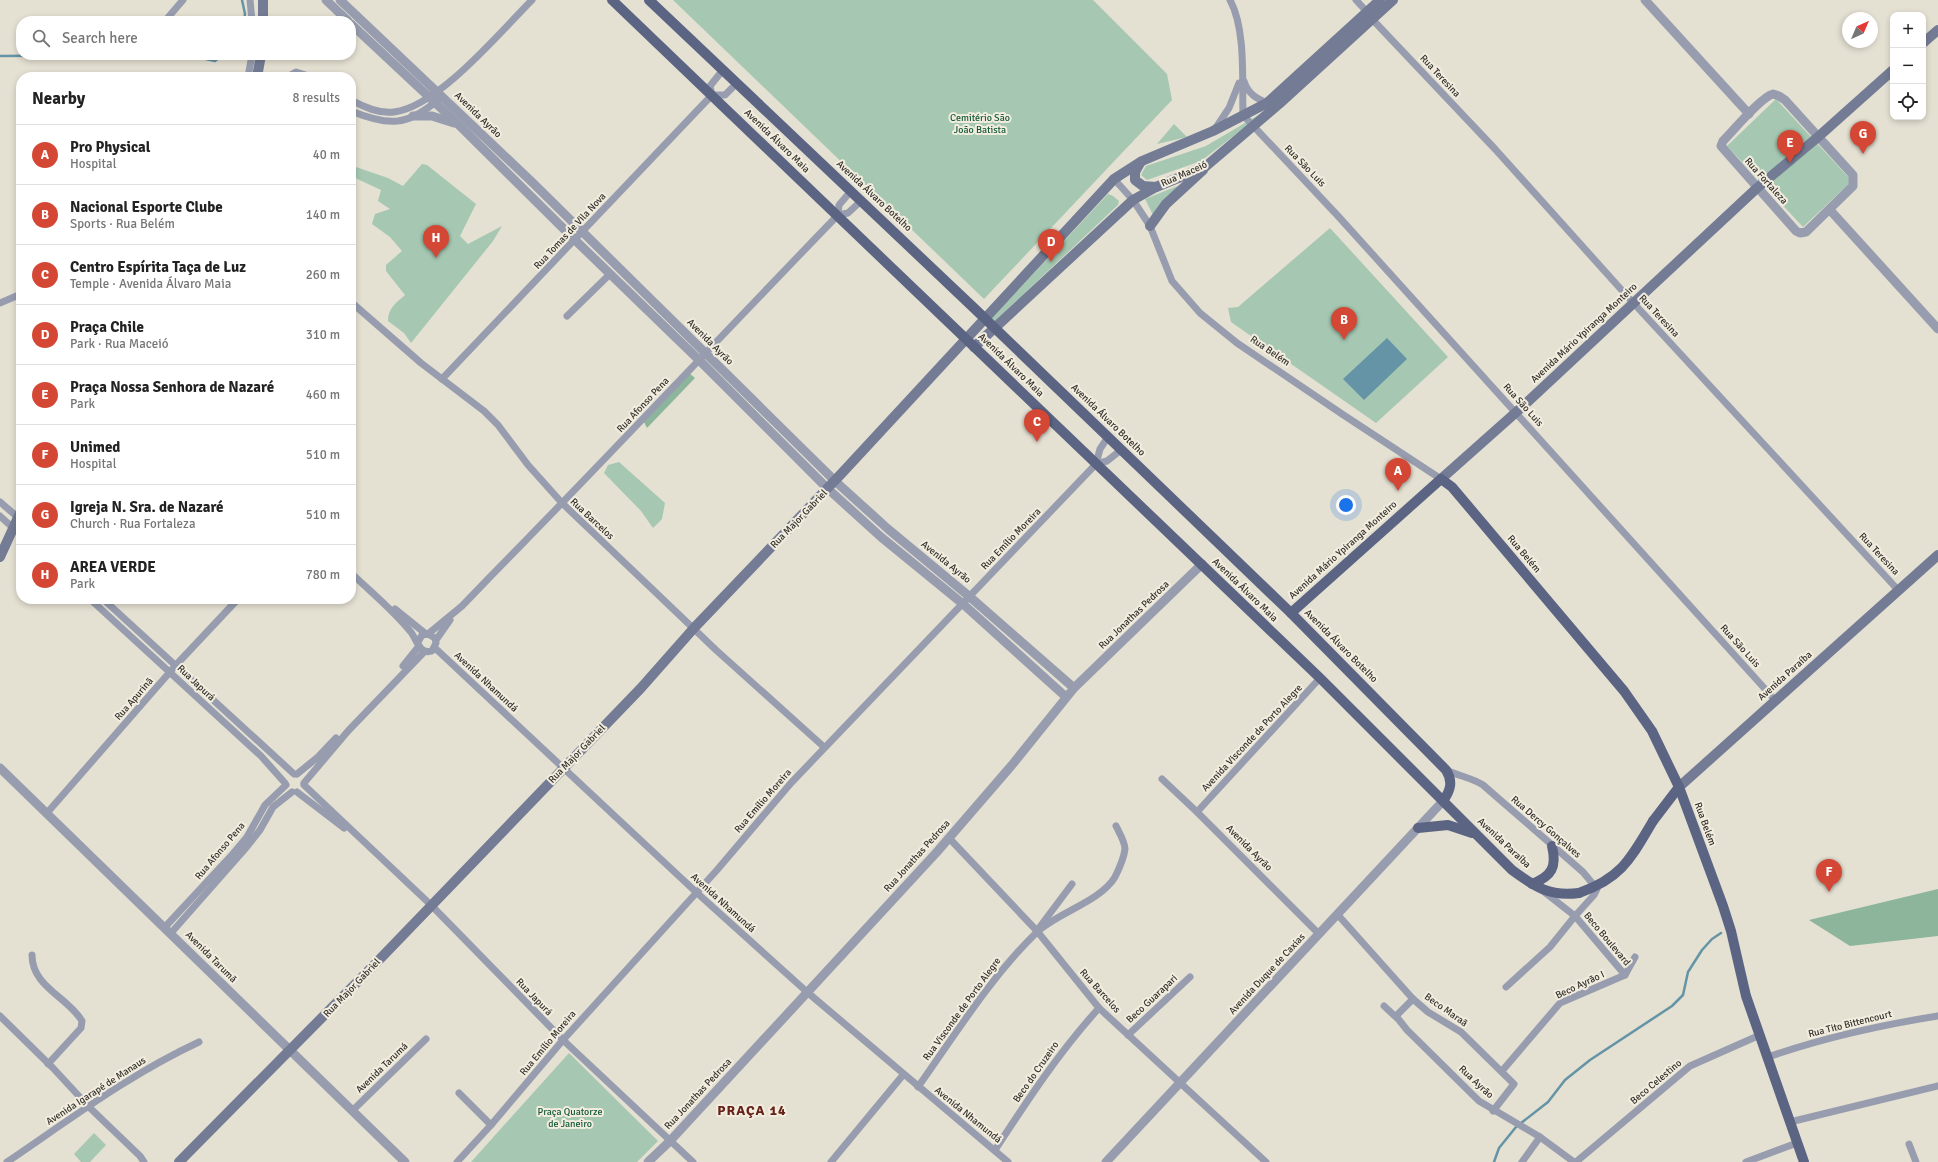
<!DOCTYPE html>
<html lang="en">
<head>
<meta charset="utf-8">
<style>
  body { margin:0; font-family:Signika,sans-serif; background:#f6f6f6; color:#222 }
  .controls { position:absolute; right:12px; top:12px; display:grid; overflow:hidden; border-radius:8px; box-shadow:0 2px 6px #0003 }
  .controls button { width:36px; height:36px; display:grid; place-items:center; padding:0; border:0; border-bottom:1px solid #e0e0e0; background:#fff; color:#222; font:20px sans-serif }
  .compass { position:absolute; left:1842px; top:12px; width:36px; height:36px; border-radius:50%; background:#fff; box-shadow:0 2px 6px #0003; rotate:44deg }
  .you { position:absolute; left:1346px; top:505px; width:14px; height:14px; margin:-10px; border:3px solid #fff; border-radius:50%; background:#1a73e8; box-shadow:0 0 0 6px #1a73e833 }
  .badge { display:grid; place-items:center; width:26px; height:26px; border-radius:50%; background:#d44735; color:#fff; font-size:13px; font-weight:700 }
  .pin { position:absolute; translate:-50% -33px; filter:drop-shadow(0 1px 2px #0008) }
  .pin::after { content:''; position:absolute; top:21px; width:14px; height:12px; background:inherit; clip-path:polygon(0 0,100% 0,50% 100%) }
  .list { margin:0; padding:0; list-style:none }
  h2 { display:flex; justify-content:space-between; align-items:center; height:52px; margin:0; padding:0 16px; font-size:17px }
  h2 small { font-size:13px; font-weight:400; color:#767676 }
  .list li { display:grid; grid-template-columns:26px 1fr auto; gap:12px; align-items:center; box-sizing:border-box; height:60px; padding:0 16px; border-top:1px solid #e0e0e0 }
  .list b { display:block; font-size:15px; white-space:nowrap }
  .list p { margin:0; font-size:13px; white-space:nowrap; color:#767676 }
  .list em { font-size:13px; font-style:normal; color:#767676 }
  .icon { flex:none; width:22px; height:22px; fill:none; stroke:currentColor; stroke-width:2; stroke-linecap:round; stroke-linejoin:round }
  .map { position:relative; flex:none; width:1938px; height:1162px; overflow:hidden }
  .search { position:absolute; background:#fff; box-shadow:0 2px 6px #0003; left:16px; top:16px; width:340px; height:44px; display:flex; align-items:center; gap:10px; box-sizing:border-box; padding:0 14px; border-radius:16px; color:#767676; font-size:15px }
  .panel { position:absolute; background:#fff; box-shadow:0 2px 6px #0003; left:16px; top:72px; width:340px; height:532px; border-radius:16px }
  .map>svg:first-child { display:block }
  .green { fill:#a6c8b2 }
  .forest { fill:#8cb59b }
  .water { fill:#6494a6 }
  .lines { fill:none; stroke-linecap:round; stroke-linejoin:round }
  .stream { stroke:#6494a6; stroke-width:2.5 }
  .minor { stroke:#979dae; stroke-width:7 }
  .tertiary { stroke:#979dae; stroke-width:9 }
  .secondary { stroke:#747c95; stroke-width:10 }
  .primary { stroke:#5b6583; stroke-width:10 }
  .primary-bridge { stroke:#5b6583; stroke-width:10 }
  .labels { text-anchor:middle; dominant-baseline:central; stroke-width:4; stroke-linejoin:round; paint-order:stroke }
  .street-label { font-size:10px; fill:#33312c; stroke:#f2eddf }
  .park-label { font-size:10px; fill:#135938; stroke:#f2eddf }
  .district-label { font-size:14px; font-weight:bold; letter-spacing:1px; fill:#662219; stroke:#f2eddf }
</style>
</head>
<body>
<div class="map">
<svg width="1938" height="1162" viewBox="0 0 1938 1162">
  <rect width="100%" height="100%" fill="#e4e0d2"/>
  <!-- green -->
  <g class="green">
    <path d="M673 0H1093L1167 74 1172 100 984 299Z"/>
    <path d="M1776 99 1852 181 1803 227 1727 146Z"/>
    <path d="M1267 110 1201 161 1147 180 1141 175 1146 166 1206 146Z"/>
    <path d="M1174 124 1187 137 1157 144Z"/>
    <path d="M422 164 427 165 476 204 460 236 468 244 502 226 493 241 411 343 404 333 388 321C388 308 396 303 405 295L386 271V265L402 251 390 237 372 224 375 214 390 209 378 201 381 190 351 176 353 166 388 178 403 186Z"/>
    <path d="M1185 183 1153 215 1145 199Z"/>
    <path d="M1108 194 1113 196 1119 201 1118 205 994 322 991 319Z"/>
    <path d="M1330 228 1448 357 1376 423 1231 322 1228 308 1238 307Z"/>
    <path d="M619 462 665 503 662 519 653 528 641 511 604 473 608 465Z"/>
    <path d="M569 1053 658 1141 637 1162H471Z"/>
    <path d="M94 1133 106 1145 90 1162H81L74 1154Z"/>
  </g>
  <!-- forest -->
  <g class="forest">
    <path d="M689 373 695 378 647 428 644 422Z"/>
    <path d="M1938 889V936L1850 946 1809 920Z"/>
  </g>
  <!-- water -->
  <path class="water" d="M1387 338 1407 359 1364 400 1343 379Z"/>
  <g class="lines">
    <!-- stream -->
    <g class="stream">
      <path d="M242 0 245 14 244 21"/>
      <path d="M188 55 215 61 222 55"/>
      <path d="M0 56 128 55"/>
      <path d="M1494 1162 1499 1148 1516 1127 1548 1102 1565 1080 1590 1060 1672 1006 1683 995 1688 972 1702 950 1712 939 1721 933"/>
    </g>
    <!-- minor -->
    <g class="minor">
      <path d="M250 0 252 21"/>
      <path d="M1230 0C1246 29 1242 81 1243 115L1338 216 1775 700"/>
      <path d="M1356 0 1367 12"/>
      <path d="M1372 19 1495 149 1627 296 1899 591"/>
      <path d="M165 21 183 0"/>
      <path d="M248 77 252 55"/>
      <path d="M287 77 296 72 312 77"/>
      <path d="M1244 81C1248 94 1256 98 1267 103"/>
      <path d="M712 95H725L736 84"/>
      <path d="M712 95 710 86 722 71"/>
      <path d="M351 100C364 107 379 114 394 112 438 107 501 31 532 0"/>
      <path d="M351 111C388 126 407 127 439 99"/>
      <path d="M1215 129 1229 108 1239 83"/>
      <path d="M1114 179 1133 200 1150 226 1172 281 1200 313 1237 343 1342 414 1441 479"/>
      <path d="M838 215 839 205 851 191"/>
      <path d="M351 302 421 363 484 411 498 425 528 465 562 503 716 650 824 747"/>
      <path d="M0 303 21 294"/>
      <path d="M567 316 610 274"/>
      <path d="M442 379 712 95"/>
      <path d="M1096 464 1107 461 1121 450"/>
      <path d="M0 502 21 520"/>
      <path d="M0 516 21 535"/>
      <path d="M351 573C371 592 393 610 410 631 417 639 419 655 432 651L436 643 435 638 428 634 422 635 418 642"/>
      <path d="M90 599 261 756 285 783"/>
      <path d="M103 599 294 774"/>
      <path d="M395 609 426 634"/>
      <path d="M428 634 462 606 488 579C606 459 721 336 838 215L848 213 861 201"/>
      <path d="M436 640 450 620"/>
      <path d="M435 648 696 892 807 992 1008 1162"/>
      <path d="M403 666 419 646"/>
      <path d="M1446 770C1459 776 1472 778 1483 785L1583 872 1597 889 1594 895 1575 916 1543 891"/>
      <path d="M297 774 318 757 336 738"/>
      <path d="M1162 779 1197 812 1319 934"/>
      <path d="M304 783 348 731 424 652"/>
      <path d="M304 785 431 905 563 1040 693 1162"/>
      <path d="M297 792 344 828"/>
      <path d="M1197 812 1320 678"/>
      <path d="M47 813 176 665 238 599"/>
      <path d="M949 838 1037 931 1099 1008 1266 1162"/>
      <path d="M1338 915 1413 999 1428 1012 1461 1032 1514 1084 1493 1111"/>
      <path d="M165 927 231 856 247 837 265 805 286 785"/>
      <path d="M1039 928 1072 884"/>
      <path d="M171 933 245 849 260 830 273 807 292 792"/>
      <path d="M32 955C32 987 68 997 82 1021L81 1028 48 1064"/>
      <path d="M1506 987 1550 947 1575 916 1625 975"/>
      <path d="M1413 999 1396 1016 1407 1030 1479 1101 1540 1137 1574 1162"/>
      <path d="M1384 1006 1397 1018"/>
      <path d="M0 1016 53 1068 89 1107 140 1156 144 1162"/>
      <path d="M1128 1035 1190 977"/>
      <path d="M1768 1057C1823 1038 1881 1025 1938 1016"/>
      <path d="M1502 1071 1560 1003 1625 975 1635 957"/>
      <path d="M918 1087C955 1035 990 978 1036 933 1056 913 1100 902 1115 877 1119 869 1124 857 1125 849 1125 842 1119 832 1116 826"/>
      <path d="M459 1093 491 1125"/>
      <path d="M352 1111 426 1039"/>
      <path d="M1790 1122 1938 1086"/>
      <path d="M1909 1144 1916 1162"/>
      <path d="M995 1150C1027 1101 1059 1052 1099 1008"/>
      <path d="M7 1162C69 1120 130 1074 199 1042"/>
      <path d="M457 1162 491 1125 563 1040 717 870 791 783 1096 464 1100 449 1108 437"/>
      <path d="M831 1162 903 1075"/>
      <path d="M1522 1162 1540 1137"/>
      <path d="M1576 1162 1690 1066 1760 1035"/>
      <path d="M1746 1162 1797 1143"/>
    </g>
    <!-- tertiary -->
    <g class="tertiary">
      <path d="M326 0 348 21"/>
      <path d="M340 0 533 183 835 481 888 529 970 597 1074 688"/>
      <path d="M1645 0 1749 114"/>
      <path d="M351 24 458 124 575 240 699 360 827 488 881 537 963 604 1066 697"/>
      <path d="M1773 94 1779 96 1785 100 1853 175V186L1806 232 1800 233 1796 231 1721 146 1723 141C1733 131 1761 97 1773 94Z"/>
      <path d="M413 116H432L454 123"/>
      <path d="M1830 210 1938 329"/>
      <path d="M0 768 405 1162"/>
      <path d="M648 1162 670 1141 936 853 1012 765 1074 688 1202 564"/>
      <path d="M1106 1162 1443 801"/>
    </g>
    <!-- secondary -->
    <g class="secondary">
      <path d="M263 0V21"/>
      <path d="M1923 43 1938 30"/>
      <path d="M257 77 261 55"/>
      <path d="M1140 163 1135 172V180L1143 186 1156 187"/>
      <path d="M1150 226 1166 204 1203 170"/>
      <path d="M974 347 1133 200 1156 187 1205 167 1279 104 1393 0"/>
      <path d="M1441 479 1522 407 1757 188 1818 137 1893 70"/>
      <path d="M0 557 21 511"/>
      <path d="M1679 787 1938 555"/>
      <path d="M179 1162 378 961 641 688 694 628 842 473 1114 179 1142 161 1213 131 1267 103 1380 0"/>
    </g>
    <!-- primary -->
    <g class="primary">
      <path d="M612 0 1320 678 1512 870C1535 887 1550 897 1579 893"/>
      <path d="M649 0 975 309 1291 613 1446 770C1453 781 1451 790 1443 801"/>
      <path d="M1291 613 1441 479 1452 487 1624 691 1652 731 1679 787 1723 906 1731 931 1746 996 1804 1162"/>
      <path d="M1653 821 1679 787"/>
      <path d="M1418 828 1448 825 1472 833"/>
      <path d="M1532 884C1552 876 1557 867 1552 846"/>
    </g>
    <!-- primary-bridge -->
    <path class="primary-bridge" d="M1579 893C1622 878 1631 858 1653 821"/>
  </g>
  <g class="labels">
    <!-- street labels -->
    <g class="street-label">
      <text transform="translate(1440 76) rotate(47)">Rua Teresina</text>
      <text transform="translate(478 115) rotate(44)">Avenida Ayrão</text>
      <text transform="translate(777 141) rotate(44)">Avenida Álvaro Maia</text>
      <text transform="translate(1305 166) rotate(46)">Rua São Luis</text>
      <text transform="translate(1184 174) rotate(-24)">Rua Maceió</text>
      <text transform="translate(1766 181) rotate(48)">Rua Fortaleza</text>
      <text transform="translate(874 196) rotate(43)">Avenida Álvaro Botelho</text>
      <text transform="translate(570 231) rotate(-47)">Rua Tomas de Vila Nova</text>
      <text transform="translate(1659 316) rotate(47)">Rua Teresina</text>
      <text transform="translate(1584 333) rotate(-43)">Avenida Mário Ypiranga Monteiro</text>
      <text transform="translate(710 342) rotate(45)">Avenida Ayrão</text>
      <text transform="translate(1270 351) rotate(34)">Rua Belém</text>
      <text transform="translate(1011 365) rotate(44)">Avenida Álvaro Maia</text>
      <text transform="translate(643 405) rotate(-47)">Rua Afonso Pena</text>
      <text transform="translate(1523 405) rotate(48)">Rua São Luis</text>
      <text transform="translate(1108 420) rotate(44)">Avenida Álvaro Botelho</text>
      <text transform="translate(592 519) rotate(43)">Rua Barcelos</text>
      <text transform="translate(799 519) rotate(-46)">Rua Major Gabriel</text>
      <text transform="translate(1011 539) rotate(-46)">Rua Emílio Moreira</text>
      <text transform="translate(1343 550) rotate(-42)">Avenida Mário Ypiranga Monteiro</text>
      <text transform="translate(1524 554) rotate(50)">Rua Belém</text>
      <text transform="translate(1879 554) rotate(47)">Rua Teresina</text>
      <text transform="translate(946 562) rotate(39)">Avenida Ayrão</text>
      <text transform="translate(1245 590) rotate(44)">Avenida Álvaro Maia</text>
      <text transform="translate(1134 615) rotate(-44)">Rua Jonathas Pedrosa</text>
      <text transform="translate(1341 646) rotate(45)">Avenida Álvaro Botelho</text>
      <text transform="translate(1740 646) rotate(48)">Rua São Luis</text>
      <text transform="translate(1785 676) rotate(-42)">Avenida Paraíba</text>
      <text transform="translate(486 682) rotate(43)">Avenida Nhamundá</text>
      <text transform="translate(196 683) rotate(43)">Rua Japurá</text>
      <text transform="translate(134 699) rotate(-49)">Rua Apurinã</text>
      <text transform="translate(1252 738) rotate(-47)">Avenida Visconde de Porto Alegre</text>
      <text transform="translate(577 754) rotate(-46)">Rua Major Gabriel</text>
      <text transform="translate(763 801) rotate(-49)">Rua Emílio Moreira</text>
      <text transform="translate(1705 824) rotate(70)">Rua Belém</text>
      <text transform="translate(1546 827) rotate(41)">Rua Dercy Gonçalves</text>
      <text transform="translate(1504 843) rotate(43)">Avenida Paraíba</text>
      <text transform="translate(1249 848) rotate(45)">Avenida Ayrão</text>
      <text transform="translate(220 851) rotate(-50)">Rua Afonso Pena</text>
      <text transform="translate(917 856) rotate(-48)">Rua Jonathas Pedrosa</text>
      <text transform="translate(723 903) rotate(42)">Avenida Nhamundá</text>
      <text transform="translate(1607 939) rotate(50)">Beco Boulevard</text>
      <text transform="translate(211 957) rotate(45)">Avenida Tarumã</text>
      <text transform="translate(1267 974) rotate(-47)">Avenida Duque de Caxias</text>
      <text transform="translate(1580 985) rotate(-25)">Beco Ayrão I</text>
      <text transform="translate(352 988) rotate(-46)">Rua Major Gabriel</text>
      <text transform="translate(1100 991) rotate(48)">Rua Barcelos</text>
      <text transform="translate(534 997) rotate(46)">Rua Japurá</text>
      <text transform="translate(1152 999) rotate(-43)">Beco Guarapari</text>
      <text transform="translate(962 1009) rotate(-54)">Rua Visconde de Porto Alegre</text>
      <text transform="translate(1446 1010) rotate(35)">Beco Maraã</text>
      <text transform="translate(1850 1024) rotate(-14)">Rua Tito Bittencourt</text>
      <text transform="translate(548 1043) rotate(-50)">Rua Emílio Moreira</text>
      <text transform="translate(382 1068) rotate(-44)">Avenida Tarumá</text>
      <text transform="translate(1036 1072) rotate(-55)">Beco do Cruzeiro</text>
      <text transform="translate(1476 1082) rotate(43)">Rua Ayrão</text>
      <text transform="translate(1656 1082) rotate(-40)">Beco Celestino</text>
      <text transform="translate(96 1091) rotate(-33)">Avenida Igarapé de Manaus</text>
      <text transform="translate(698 1094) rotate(-47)">Rua Jonathas Pedrosa</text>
      <text transform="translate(968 1115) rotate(39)">Avenida Nhamundá</text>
    </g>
    <!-- park labels -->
    <g class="park-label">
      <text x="980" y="118">Cemitério São<tspan x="980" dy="12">João Batista</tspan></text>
      <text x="570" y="1112">Praça Quatorze<tspan x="570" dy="12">de Janeiro</tspan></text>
    </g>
    <!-- district labels -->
    <g class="district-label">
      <text x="752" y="1110">PRAÇA 14</text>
    </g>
  </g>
</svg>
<div class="controls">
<button>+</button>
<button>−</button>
<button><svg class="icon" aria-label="locate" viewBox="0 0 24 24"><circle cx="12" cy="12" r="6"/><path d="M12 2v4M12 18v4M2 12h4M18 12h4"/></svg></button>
</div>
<svg class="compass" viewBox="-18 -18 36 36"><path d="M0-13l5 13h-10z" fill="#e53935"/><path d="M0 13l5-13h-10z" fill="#767676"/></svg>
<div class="you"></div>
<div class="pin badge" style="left:1398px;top:491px">A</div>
<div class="pin badge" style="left:1344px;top:340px">B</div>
<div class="pin badge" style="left:1037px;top:442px">C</div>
<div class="pin badge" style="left:1051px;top:262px">D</div>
<div class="pin badge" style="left:1790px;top:163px">E</div>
<div class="pin badge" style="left:1829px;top:892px">F</div>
<div class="pin badge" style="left:1863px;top:154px">G</div>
<div class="pin badge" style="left:436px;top:258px">H</div>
<div class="search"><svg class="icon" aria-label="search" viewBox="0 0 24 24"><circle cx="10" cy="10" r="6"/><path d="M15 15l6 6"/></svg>Search here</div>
<section class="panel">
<h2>Nearby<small>8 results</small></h2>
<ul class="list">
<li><span class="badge">A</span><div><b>Pro Physical</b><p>Hospital</p></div><em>40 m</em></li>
<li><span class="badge">B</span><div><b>Nacional Esporte Clube</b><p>Sports · Rua Belém</p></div><em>140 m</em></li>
<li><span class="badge">C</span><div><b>Centro Espírita Taça de Luz</b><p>Temple · Avenida Álvaro Maia</p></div><em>260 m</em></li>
<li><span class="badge">D</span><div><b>Praça Chile</b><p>Park · Rua Maceió</p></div><em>310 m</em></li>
<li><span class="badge">E</span><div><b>Praça Nossa Senhora de Nazaré</b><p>Park</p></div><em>460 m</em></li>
<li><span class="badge">F</span><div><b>Unimed</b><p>Hospital</p></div><em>510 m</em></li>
<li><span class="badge">G</span><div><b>Igreja N. Sra. de Nazaré</b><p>Church · Rua Fortaleza</p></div><em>510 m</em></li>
<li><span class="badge">H</span><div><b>AREA VERDE</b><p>Park</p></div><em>780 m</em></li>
</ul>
</section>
</div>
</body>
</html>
